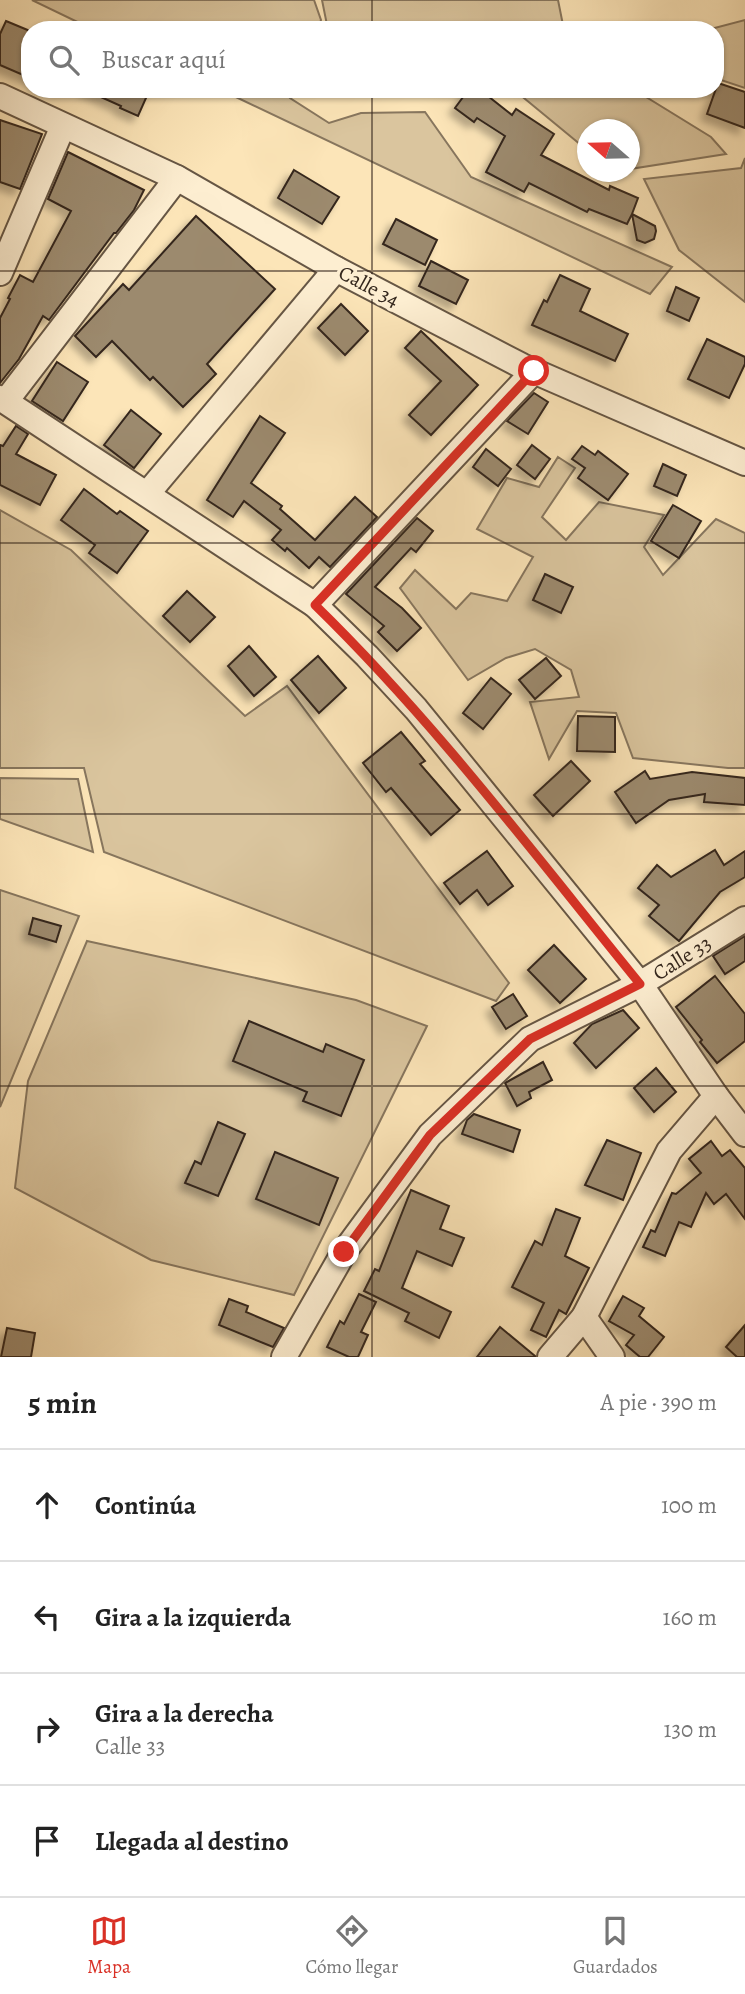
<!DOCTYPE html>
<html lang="es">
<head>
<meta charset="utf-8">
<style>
  body { margin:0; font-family:Alegreya,serif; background:#f2f2f2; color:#222 }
  .compass { position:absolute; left:577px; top:119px; width:63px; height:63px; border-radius:50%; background:#fff; box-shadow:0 2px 5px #0004; rotate:290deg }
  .stop { position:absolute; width:21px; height:21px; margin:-16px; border:5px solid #d93025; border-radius:50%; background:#fff }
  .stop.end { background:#d93025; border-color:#fff; box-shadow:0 2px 7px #0008 }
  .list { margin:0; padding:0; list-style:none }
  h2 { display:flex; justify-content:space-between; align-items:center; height:91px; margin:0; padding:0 28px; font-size:30px }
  h2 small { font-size:23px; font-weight:400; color:#767676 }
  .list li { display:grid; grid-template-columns:46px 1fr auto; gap:21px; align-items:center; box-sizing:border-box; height:112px; padding:0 28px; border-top:2px solid #e0e0e0 }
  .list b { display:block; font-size:26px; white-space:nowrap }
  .list p { margin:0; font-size:23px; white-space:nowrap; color:#767676 }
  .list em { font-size:23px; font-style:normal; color:#767676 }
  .icon { flex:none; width:38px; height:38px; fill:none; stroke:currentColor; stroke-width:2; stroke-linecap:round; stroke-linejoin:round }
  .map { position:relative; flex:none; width:745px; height:1357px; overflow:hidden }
  .search { position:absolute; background:#fff; box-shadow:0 2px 5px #0004; left:21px; right:21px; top:21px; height:77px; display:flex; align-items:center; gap:18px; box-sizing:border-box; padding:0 24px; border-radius:28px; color:#767676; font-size:26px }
  .sheet { height:539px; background:#fff }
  nav { display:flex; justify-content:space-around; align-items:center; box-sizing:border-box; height:98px; border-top:2px solid #e0e0e0; background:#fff; font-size:19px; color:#767676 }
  nav a { display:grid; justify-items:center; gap:4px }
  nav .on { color:#d93025 }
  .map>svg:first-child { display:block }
  .green { fill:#dac59e; stroke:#87765e; stroke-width:2 }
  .building { fill:#9c8a6e; stroke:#34271d; stroke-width:2; filter:url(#shadow) }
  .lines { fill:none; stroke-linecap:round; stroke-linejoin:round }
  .minor-casing { stroke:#665644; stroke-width:28 }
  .minor { stroke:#fdeed1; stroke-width:24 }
  .route { stroke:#d93025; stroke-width:9 }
  .grid { fill:none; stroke:#34271d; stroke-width:2; stroke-opacity:0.55 }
  .labels { text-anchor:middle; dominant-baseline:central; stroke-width:7; stroke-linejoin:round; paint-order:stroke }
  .street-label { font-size:21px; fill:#34271d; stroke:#fdeed1 }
</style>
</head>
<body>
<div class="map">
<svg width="745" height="1357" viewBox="0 0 745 1357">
  <defs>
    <filter id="shadow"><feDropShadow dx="-6" dy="6" stdDeviation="3.5" flood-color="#0004"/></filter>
  </defs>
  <rect width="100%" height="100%" fill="#fce5b8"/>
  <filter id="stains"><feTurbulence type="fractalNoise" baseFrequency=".00286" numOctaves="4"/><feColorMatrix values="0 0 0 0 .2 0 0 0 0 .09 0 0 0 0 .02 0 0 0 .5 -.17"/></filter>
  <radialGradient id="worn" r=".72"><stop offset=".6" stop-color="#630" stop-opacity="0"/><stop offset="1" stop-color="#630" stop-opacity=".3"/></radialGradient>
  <!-- green -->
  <g class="green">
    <path d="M32 0H314L321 20 317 30H94Z"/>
    <path d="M322 0H558L564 30H389L374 25 360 30H328Z"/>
    <path d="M745 20V88L715 78V30H707Z"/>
    <path d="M219 89H293L290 98 329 123 361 113 425 112 471 177 672 267 650 294Z"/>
    <path d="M513 89H633L711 137 726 154 630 169V130H588L587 150Z"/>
    <path d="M745 158V302L679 250 644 179 741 168Z"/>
    <path d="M558 457 575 468 542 517 566 540 599 502 664 515 644 547 663 575 716 519 745 533V768H728L633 758 616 713 577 711 549 759 530 702 579 697 571 670 535 649 506 658 468 680 400 588 415 570 456 609 471 593 507 601 533 557 477 529 507 478 539 487Z"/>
    <path d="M0 510 71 550 245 716 287 686 509 983 496 1001 104 852 84 768H0Z"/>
    <path d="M0 778 78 779 93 852 0 819Z"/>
    <path d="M0 890 79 916 0 1107Z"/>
    <path d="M87 941 356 1000 427 1026 294 1295 151 1260 15 1188 28 1081Z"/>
  </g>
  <!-- building -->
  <g class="building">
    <path d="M6 21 30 31V78L0 65V34Z"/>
    <path d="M718 83 745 92V128L707 114Z"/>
    <path d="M83 89H150L138 116 120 108 121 106Z"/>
    <path d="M469 89H479L512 115 516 109 554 134 541 155 609 190 610 186 638 198 632 214 655 226 656 231 654 239 645 243 637 240 632 214 627 224 589 209 587 212 529 183 524 192 486 172 505 136 477 118 474 122 455 108Z"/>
    <path d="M0 120 42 134 20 189 0 182Z"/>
    <path d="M68 152 144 190 134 210 116 233H114L49 320 43 316 19 359 0 383V318L10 299 8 298 20 275 33 282 71 211 48 199Z"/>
    <path d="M294 170 339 197 322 224 278 198Z"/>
    <path d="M196 216 275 289 207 364 216 374 183 407 153 377 150 380 112 341 96 357 75 336 123 284 129 290Z"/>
    <path d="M396 219 437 240 425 265 383 244Z"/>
    <path d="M431 261 468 280 456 304 419 286Z"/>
    <path d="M560 275 590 289 580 311 628 334 615 361 532 325 544 300 547 302Z"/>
    <path d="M676 287 699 298 689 321 667 311Z"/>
    <path d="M341 304 368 331 345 355 318 328Z"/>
    <path d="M421 331 478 385 431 435 409 415 441 381 405 348Z"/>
    <path d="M707 339 745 357V364L729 398 688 379Z"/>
    <path d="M57 362 88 382 63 421 32 401Z"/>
    <path d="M534 393 548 402 528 434 507 421Z"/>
    <path d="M131 410 161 434 134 468 104 445Z"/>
    <path d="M260 416 285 433 251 483 282 506 280 509 315 540 355 497 377 517 330 567 319 557 309 568 287 548 285 551 272 540 281 530 244 501 233 517 207 500Z"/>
    <path d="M16 426 28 434 16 454 56 475 40 505 0 485V445L3 446Z"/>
    <path d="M532 445 550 459 535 479 517 465Z"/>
    <path d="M582 446 595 455 598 451 628 474 608 500 578 478 585 468 572 459Z"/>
    <path d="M486 449 511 469 498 486 473 467Z"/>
    <path d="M663 464 686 475 677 496 654 486Z"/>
    <path d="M84 489 117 514 120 511 148 531 117 573 89 553 95 545 61 520Z"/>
    <path d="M673 505 701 521 679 558 651 541Z"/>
    <path d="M417 518 433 531 416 552 411 548 375 587 402 608 421 628 397 651 378 632 384 626 346 594Z"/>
    <path d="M545 574 573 587 561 613 533 600Z"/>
    <path d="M187 591 215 617 190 642 163 616Z"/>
    <path d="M249 646 276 677 254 696 228 666Z"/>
    <path d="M318 656 346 688 319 713 291 680Z"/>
    <path d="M546 658 561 676 535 699 519 680Z"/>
    <path d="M491 678 511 694 483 729 463 713Z"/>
    <path d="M578 716 615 717V752L577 751Z"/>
    <path d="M401 732 425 761 420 764 460 810 431 835 391 788 386 792 363 763Z"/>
    <path d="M571 761 590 781 553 816 534 795Z"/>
    <path d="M645 771 650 779 692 772 745 778V805L704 802 705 794 669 800 636 823 615 792Z"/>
    <path d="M715 850 724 865 745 851V877L720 892 679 941 649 916 659 905 638 888 657 865 671 877Z"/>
    <path d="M487 851 513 886 488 905 477 890 460 904 444 883Z"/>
    <path d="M33 918 61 926 56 942 29 934Z"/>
    <path d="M745 936V961L725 974 713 956Z"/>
    <path d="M554 945 586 979 560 1003 528 970Z"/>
    <path d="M715 976 745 1014V1041L717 1063 700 1042 702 1040 676 1007Z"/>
    <path d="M513 994 527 1016 506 1029 492 1007Z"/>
    <path d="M623 1010 639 1028 596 1068 574 1043 592 1024Z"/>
    <path d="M249 1021 323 1052 326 1044 364 1060 341 1116 303 1101 307 1092 233 1061Z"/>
    <path d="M543 1062 552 1080 529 1092 531 1098 517 1106 505 1083Z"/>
    <path d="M656 1068 676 1092 654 1112 634 1088Z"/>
    <path d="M474 1114 520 1130 513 1152 462 1134 467 1120Z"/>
    <path d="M218 1122 245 1134 218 1196 185 1183 195 1161 201 1164Z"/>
    <path d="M607 1140 641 1153 623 1200 585 1185Z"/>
    <path d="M711 1141 722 1156 730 1150 745 1168V1219L726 1194 714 1204 706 1193 691 1227 679 1222 665 1256 643 1247 651 1230 655 1232 672 1193 676 1194 701 1173 689 1159Z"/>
    <path d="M275 1152 338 1178 319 1225 256 1199Z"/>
    <path d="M411 1190 449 1206 440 1229 464 1238 452 1266 417 1251 402 1288 451 1312 439 1338 405 1321 409 1313 364 1291 375 1269 379 1271Z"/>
    <path d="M556 1209 580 1218 565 1256 589 1268 566 1314 559 1310 546 1337 531 1330 544 1303 512 1287 535 1241 542 1245Z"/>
    <path d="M359 1294 376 1302 361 1332 368 1335 358 1357H349L327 1347 340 1321 344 1324Z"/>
    <path d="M623 1296 644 1308 639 1316 664 1337 648 1357H640L626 1345 634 1335 609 1321Z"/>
    <path d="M229 1299 248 1306 246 1312 284 1328 273 1347 219 1325Z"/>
    <path d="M745 1325V1357H737L726 1347Z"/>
    <path d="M500 1327 535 1356 536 1357H477Z"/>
    <path d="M7 1328 35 1333 31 1357H1Z"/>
  </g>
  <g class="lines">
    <defs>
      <g id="minor">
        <path d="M0 96 177 178 336 269 522 366 745 463"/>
        <path d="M0 273 63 126"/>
        <path d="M0 398 315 605 367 656 416 709 640 984 716 1096 745 1134"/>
        <path d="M6 401 177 178"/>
        <path d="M147 494 336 269"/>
        <path d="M315 605 534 371"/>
        <path d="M584 1317 612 1357"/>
        <path d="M284 1357 344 1252 430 1135 530 1039 640 984 745 919"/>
        <path d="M550 1357 584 1317 669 1151 716 1096"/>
      </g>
    </defs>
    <!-- minor casing -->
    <use href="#minor" class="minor-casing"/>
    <!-- minor -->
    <use href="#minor" class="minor"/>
  </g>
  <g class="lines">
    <!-- route -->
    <path class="route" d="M344 1252 430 1135 530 1039 640 984C535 855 434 721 315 605L534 371"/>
  </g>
  <!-- grid -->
  <path class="grid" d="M372 0V30M372 89V1357M0 271H745M0 543H745M0 814H745M0 1086H745"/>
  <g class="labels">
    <!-- street labels -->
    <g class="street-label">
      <text transform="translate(369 286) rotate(28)">Calle 34</text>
      <text transform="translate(682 958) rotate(-32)">Calle 33</text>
    </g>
  </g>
  <rect width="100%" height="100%" filter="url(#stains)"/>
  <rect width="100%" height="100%" fill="url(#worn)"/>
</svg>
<svg class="compass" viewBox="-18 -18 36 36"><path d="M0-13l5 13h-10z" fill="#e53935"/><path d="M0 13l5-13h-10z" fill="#767676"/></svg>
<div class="stop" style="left:534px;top:371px"></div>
<div class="stop end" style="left:344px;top:1252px"></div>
<div class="search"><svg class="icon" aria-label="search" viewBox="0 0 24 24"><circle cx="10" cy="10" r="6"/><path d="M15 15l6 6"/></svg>Buscar aquí</div>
</div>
<section class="sheet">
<h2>5 min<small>A pie · 390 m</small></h2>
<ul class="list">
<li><svg class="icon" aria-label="ahead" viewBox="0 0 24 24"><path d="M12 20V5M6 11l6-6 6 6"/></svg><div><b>Continúa</b></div><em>100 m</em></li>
<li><svg class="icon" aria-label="left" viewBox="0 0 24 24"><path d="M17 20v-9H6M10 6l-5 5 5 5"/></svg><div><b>Gira a la izquierda</b></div><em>160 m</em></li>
<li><svg class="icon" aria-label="right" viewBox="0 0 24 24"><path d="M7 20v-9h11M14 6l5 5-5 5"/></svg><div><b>Gira a la derecha</b><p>Calle 33</p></div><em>130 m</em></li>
<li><svg class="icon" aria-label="arrive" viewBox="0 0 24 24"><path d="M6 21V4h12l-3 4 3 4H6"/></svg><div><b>Llegada al destino</b></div></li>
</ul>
</section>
<nav>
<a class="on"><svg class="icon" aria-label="map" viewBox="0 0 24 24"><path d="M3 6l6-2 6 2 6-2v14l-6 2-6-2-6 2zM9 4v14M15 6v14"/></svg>Mapa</a>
<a><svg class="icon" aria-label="directions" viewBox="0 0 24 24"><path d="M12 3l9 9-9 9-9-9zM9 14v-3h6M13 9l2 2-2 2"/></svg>Cómo llegar</a>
<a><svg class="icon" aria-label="saved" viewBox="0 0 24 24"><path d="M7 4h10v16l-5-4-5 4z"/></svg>Guardados</a>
</nav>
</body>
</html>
